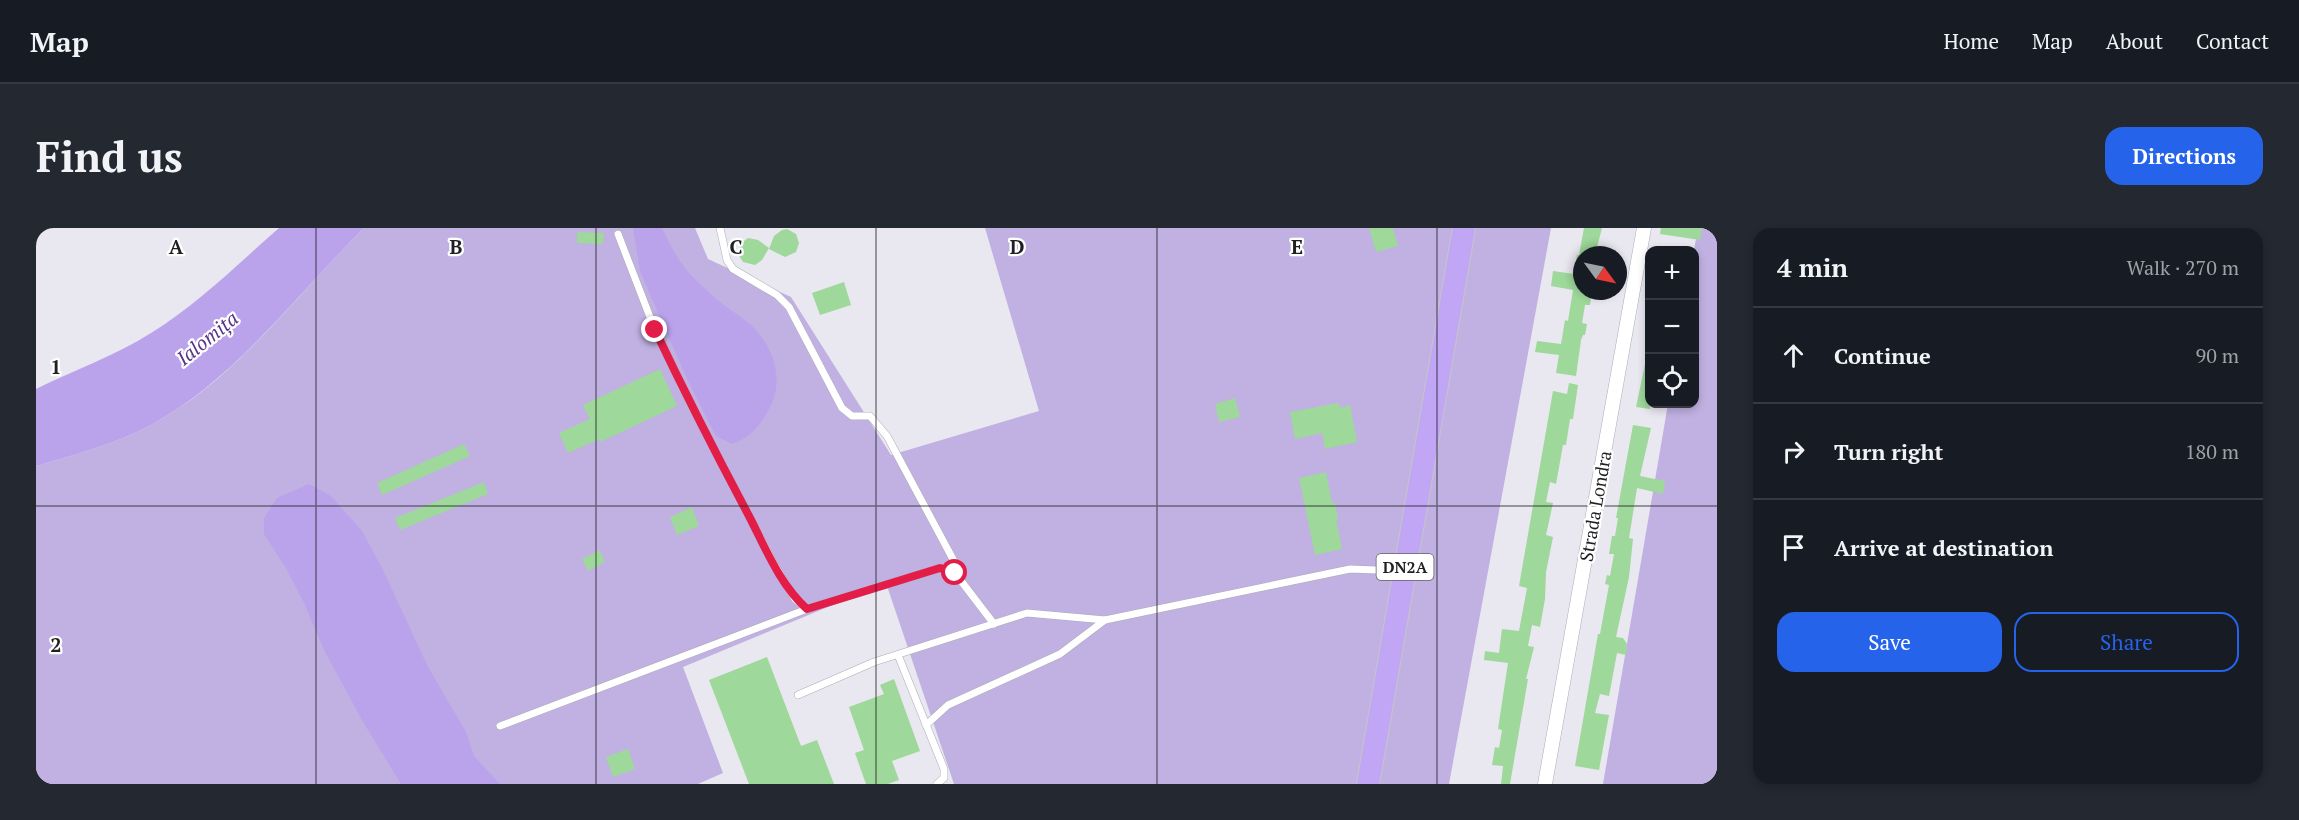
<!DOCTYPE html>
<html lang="en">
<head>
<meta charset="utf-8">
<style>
  body { margin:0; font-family:"PT Serif",serif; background:#242831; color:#f1f3f6 }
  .controls { position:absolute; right:18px; top:18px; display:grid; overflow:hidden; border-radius:12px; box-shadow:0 3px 9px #0003 }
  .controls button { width:54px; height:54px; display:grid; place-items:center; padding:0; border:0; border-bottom:2px solid #363941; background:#171b24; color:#f1f3f6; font:30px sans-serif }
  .compass { position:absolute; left:1537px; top:18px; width:54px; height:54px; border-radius:50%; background:#171b24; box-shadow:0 3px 9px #0003; rotate:123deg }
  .stop { position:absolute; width:18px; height:18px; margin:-14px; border:4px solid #e11d48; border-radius:50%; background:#fff }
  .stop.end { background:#e11d48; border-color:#fff; box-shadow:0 2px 6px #0008 }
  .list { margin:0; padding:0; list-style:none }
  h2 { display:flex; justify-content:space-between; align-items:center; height:78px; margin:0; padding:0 24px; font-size:26px }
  h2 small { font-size:20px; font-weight:400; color:#9ea1a6 }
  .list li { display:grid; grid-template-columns:39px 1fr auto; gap:18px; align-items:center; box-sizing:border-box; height:96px; padding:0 24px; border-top:2px solid #363941 }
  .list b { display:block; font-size:22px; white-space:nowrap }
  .list em { font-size:20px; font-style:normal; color:#9ea1a6 }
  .actions { display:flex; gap:12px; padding:18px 24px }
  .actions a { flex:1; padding:14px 0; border:2px solid #2563eb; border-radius:18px; text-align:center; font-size:21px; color:#2563eb }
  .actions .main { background:#2563eb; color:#fff }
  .icon { flex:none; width:33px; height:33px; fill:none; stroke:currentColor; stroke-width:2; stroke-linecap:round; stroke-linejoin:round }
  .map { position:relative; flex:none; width:1681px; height:556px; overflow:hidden; border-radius:18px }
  header { display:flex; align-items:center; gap:36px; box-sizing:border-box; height:84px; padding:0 30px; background:#171b24; border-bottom:2px solid #363941 }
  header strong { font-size:28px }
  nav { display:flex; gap:33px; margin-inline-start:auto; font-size:21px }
  .intro { display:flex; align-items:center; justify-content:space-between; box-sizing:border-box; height:144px; padding:0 36px }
  h1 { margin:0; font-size:42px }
  .button { padding:15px 27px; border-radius:18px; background:#2563eb; color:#fff; font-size:21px; font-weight:700 }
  main { display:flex; gap:36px; padding:0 36px }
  aside { flex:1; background:#171b24; border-radius:18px; box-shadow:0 3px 9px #0003 }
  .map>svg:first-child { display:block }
  .green { fill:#c0b1e2 }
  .water { fill:#baa3eb }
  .building { fill:#9ed89a }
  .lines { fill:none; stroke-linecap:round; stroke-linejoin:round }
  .service-casing { stroke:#aeacb4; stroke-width:8 }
  .minor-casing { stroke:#aeacb4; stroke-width:15 }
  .trunk-casing { stroke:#c5c5c6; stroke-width:24 }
  .service { stroke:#fff; stroke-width:7 }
  .minor { stroke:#fff; stroke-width:14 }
  .trunk { stroke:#c2a6f6; stroke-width:22 }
  .route { stroke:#e11d48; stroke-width:8 }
  .grid { fill:none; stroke:#201f22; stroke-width:1.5; stroke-opacity:0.55 }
  .labels { text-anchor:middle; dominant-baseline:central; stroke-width:4.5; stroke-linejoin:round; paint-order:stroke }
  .shield { fill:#fff; stroke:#636264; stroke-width:1.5 }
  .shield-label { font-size:16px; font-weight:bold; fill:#201f22 }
  .street-label { font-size:18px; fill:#201f22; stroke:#fff }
  .water-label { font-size:20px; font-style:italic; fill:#573689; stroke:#fff }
  .grid-label { font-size:20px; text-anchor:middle; font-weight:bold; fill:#201f22; stroke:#fff; stroke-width:4.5; stroke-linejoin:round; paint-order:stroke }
</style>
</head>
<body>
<header>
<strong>Map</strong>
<nav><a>Home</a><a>Map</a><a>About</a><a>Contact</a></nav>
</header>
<div class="intro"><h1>Find us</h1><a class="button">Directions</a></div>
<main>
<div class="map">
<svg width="1681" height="556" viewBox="0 0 1681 556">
  <rect width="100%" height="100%" fill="#e9e7f0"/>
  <!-- green -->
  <g class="green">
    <path d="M328 0H659L672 31 755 69 855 227 1003 183 949 0H1515L1413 556H918L850 355 647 439 687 545 662 556H0V238C38 227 77 217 113 198 199 153 260 67 328 0Z"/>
    <path d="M1662 0H1681V556H1567L1632 176H1658V22Z"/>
  </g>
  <!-- water -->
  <g class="water">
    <path d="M243 0H328C260 67 198 153 113 198 77 217 38 227 0 238V161C38 142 79 128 115 105 162 76 202 36 243 0Z"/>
    <path d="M597 0H626C634 17 642 33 655 47 662 54 670 62 678 69 690 80 706 88 718 100 739 122 749 155 732 183 723 199 713 210 696 216L680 208 651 151 604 43Z"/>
    <path d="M273 256 295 268 326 303 347 342 391 437 430 504 438 528 464 556H365L326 492 288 422 268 375 250 340 228 306V290L241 270Z"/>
  </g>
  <!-- building -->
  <g class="building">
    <path d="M1333 0H1357L1362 18 1340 24Z"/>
    <path d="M1548 0H1566L1559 27H1543Z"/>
    <path d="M1625 0H1666L1664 12 1624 6Z"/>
    <path d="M751 1 760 6 763 15 760 24 749 29 733 21 738 8 746 2Z"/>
    <path d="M541 4 568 5 567 16 541 15Z"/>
    <path d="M712 10 722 12 733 20 726 32 719 37 707 34 702 26 704 16Z"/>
    <path d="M1541 27H1546V63H1556L1554 77H1549L1546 95 1551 96 1549 107H1547L1545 112 1540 148 1520 145 1523 127 1499 124 1501 113 1525 116 1529 92 1532 93 1537 62 1515 58 1517 43 1538 46Z"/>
    <path d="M808 54 815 77 784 87 776 65Z"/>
    <path d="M1609 136H1614V181L1600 179Z"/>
    <path d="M624 141 641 178 564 214 563 211 532 225 523 205 554 191 547 177Z"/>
    <path d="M1533 155 1542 157 1537 191H1534L1530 217H1527L1520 256 1514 254 1510 274 1517 275 1510 307 1517 309 1510 344 1509 371 1504 399 1496 397 1492 418 1498 419 1490 451H1492L1474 556H1465L1467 538 1456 537 1459 519 1463 520 1466 502 1462 501 1472 435 1448 432 1449 423 1463 425 1466 401 1483 403 1491 360 1483 358 1517 163 1531 166Z"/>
    <path d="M1199 170 1204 189 1183 194 1179 176Z"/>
    <path d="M1303 175 1304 180 1314 177 1321 214 1289 221 1286 205 1259 211 1254 184Z"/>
    <path d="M1597 197 1615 200 1604 248 1629 253 1627 266 1601 260 1593 310 1597 311 1593 349 1580 409 1587 410 1591 416 1590 427 1581 425 1573 468 1564 466 1559 485 1573 487 1563 542 1539 538 1562 406H1564L1573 357 1569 356 1571 347 1574 348 1578 326H1573L1576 308H1579L1582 290H1580Z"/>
    <path d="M428 216 434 228 346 267 341 255Z"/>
    <path d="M1290 244 1296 275H1299L1302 291 1300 292 1306 321 1279 327 1263 250Z"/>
    <path d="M448 254 452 266 364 302 359 290Z"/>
    <path d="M656 279 663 298 641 307 634 289Z"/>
    <path d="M564 322 569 334 552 343 546 331Z"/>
    <path d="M731 429 765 518 781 512 798 556H713L673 452Z"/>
    <path d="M858 451 884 523 856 533 863 552 852 556H830L819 525 828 522 813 479 848 466 844 457Z"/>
    <path d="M592 521 599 541 577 549 570 529Z"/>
  </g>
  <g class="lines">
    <defs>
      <g id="service">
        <path d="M684 0 691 32 697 41 741 67 753 79 806 180 816 188H834L851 208 919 335V345"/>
        <path d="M582 6 619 102 661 188 738 336 759 371 771 381"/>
        <path d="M862 427 908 541V550L901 556"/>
        <path d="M762 467 838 434 991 385 1069 392 1314 341 1366 343"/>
        <path d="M890 497 912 477 1024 426 1069 392"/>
        <path d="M464 498 771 381 904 340 919 345 958 396"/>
      </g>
      <path id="minor" d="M1509 556 1608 0"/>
      <path id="trunk" d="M1332 556 1428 0"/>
    </defs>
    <!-- service casing -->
    <use href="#service" class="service-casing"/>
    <!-- minor casing -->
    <use href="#minor" class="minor-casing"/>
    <!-- trunk casing -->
    <use href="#trunk" class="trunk-casing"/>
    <!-- service -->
    <use href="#service" class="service"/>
    <!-- minor -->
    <use href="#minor" class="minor"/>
    <!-- trunk -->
    <use href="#trunk" class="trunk"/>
  </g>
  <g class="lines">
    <!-- route -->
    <path class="route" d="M619 102C649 165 680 226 713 288 729 319 744 357 771 381L904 340 919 345"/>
  </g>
  <!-- grid -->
  <path class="grid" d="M280 0V556M560 0V556M840 0V556M1121 0V556M1401 0V556M0 278H1681"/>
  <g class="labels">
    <!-- shield labels -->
    <rect class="shield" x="1340.5" y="326" width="57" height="26" rx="4.5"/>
    <g class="shield-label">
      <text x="1369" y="339">DN2A</text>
    </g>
    <!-- street labels -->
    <g class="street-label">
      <text transform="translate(1559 278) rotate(-80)">Strada Londra</text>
    </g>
    <!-- water labels -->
    <g class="water-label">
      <text transform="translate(171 110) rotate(-39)">Ialomița</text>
    </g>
  </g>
  <g class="grid-label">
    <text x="140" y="26">A</text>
    <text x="420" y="26">B</text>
    <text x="700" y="26">C</text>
    <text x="981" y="26">D</text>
    <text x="1261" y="26">E</text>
    <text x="20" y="146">1</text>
    <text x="20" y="424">2</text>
  </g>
</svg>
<div class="controls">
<button>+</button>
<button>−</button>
<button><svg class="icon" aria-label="locate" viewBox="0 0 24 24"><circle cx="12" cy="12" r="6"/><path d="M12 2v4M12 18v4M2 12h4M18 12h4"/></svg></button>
</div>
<svg class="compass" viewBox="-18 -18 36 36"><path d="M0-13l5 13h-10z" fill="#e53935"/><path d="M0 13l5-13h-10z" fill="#9ea1a6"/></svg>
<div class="stop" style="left:919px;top:345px"></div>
<div class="stop end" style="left:619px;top:102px"></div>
</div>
<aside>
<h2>4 min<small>Walk · 270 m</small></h2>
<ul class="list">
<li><svg class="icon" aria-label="ahead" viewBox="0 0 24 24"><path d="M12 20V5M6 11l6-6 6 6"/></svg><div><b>Continue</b></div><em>90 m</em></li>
<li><svg class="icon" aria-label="right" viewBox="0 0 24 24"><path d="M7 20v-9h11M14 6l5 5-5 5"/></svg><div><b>Turn right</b></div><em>180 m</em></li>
<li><svg class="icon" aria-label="arrive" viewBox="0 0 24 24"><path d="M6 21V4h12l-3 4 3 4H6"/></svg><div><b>Arrive at destination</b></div></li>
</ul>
<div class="actions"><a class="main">Save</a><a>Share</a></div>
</aside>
</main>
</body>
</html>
